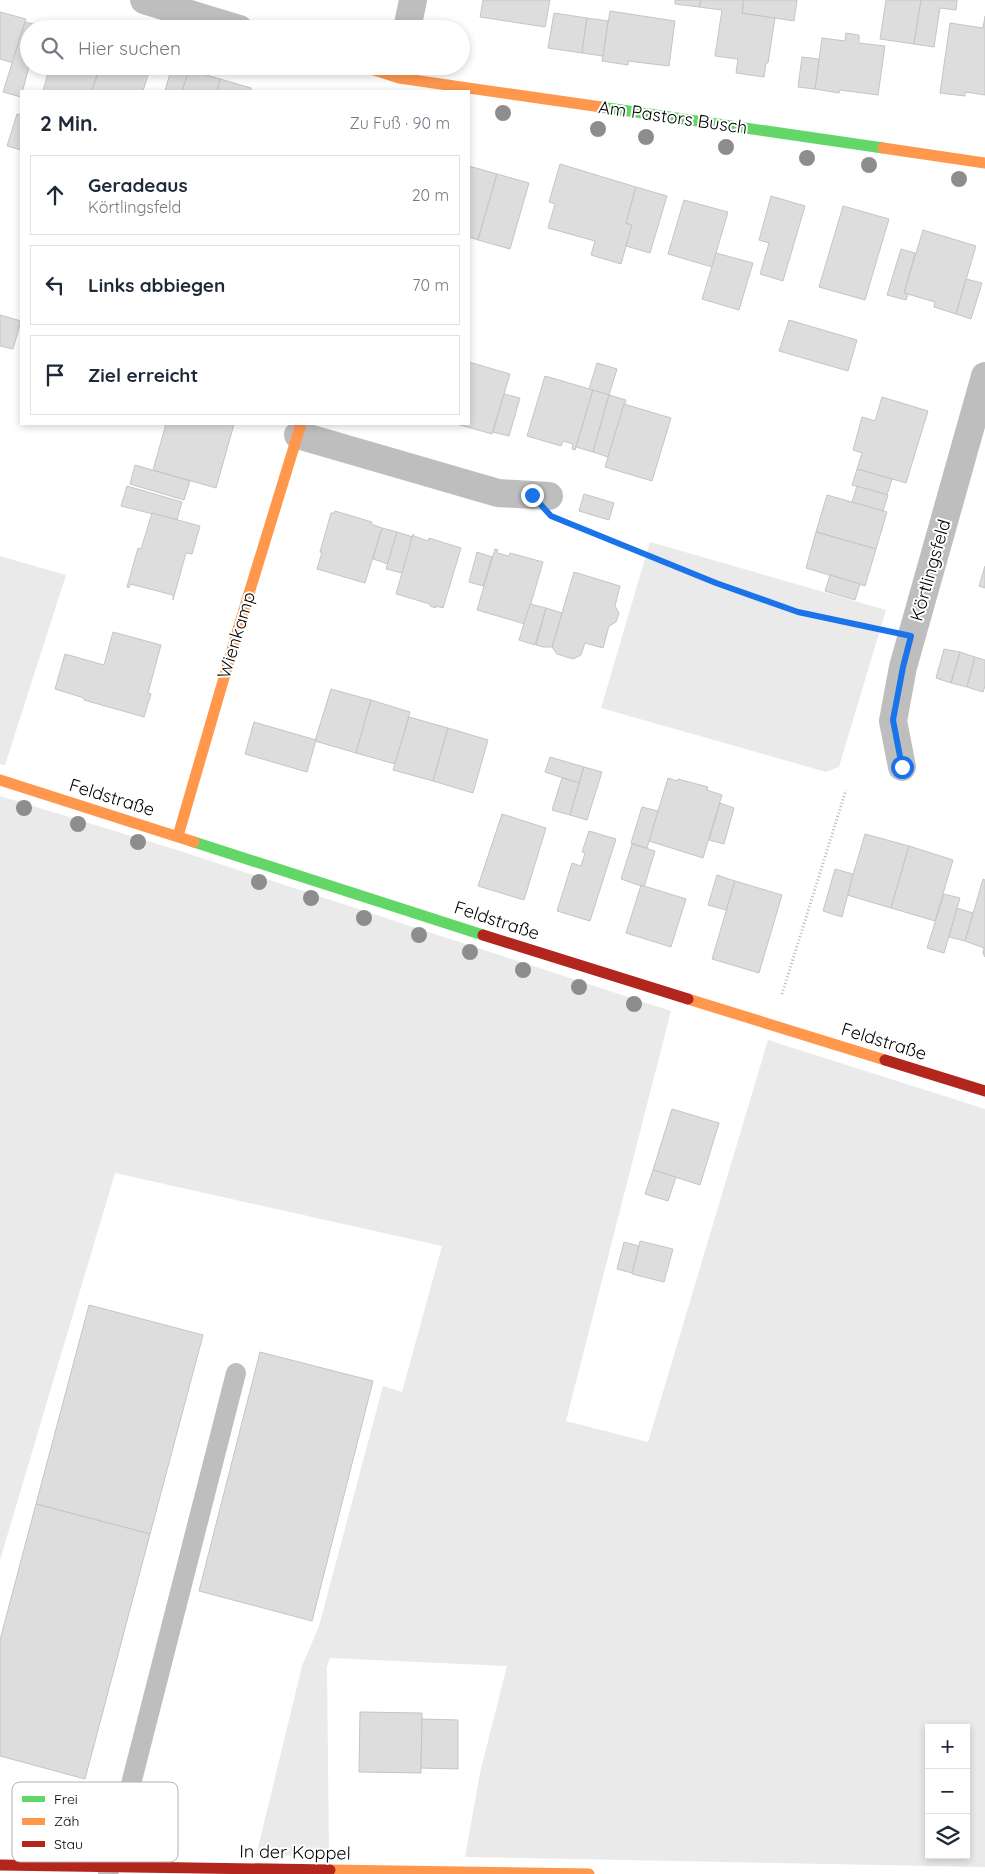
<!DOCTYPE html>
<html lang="de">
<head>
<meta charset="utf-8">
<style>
  body { margin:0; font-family:Quicksand,sans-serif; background:#f2f2f3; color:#1f2937 }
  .controls { position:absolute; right:15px; bottom:15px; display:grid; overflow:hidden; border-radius:0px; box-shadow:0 2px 8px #0003 }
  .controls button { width:45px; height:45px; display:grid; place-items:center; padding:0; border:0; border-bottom:1px solid #e0e1e3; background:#fff; color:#1f2937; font:25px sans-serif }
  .stop { position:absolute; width:15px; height:15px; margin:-11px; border:4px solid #1a73e8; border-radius:50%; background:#fff }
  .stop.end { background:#1a73e8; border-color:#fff; box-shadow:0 1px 5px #0008 }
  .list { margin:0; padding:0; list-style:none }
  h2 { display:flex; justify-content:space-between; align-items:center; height:65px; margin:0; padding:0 20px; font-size:21px }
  h2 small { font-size:16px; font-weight:400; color:#747a83 }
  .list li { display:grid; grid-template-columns:32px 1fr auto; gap:15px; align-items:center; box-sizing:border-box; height:80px; margin:0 10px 10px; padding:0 10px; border:1px solid #e0e1e3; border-radius:0px }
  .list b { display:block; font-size:19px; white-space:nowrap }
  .list p { margin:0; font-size:16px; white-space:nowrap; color:#747a83 }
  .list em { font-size:16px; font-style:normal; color:#747a83 }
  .icon { flex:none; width:28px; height:28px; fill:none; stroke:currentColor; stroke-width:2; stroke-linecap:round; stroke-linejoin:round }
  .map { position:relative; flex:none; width:985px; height:1874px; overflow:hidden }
  .search { position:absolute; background:#fff; box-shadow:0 2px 8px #0003; left:20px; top:20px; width:450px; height:55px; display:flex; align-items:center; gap:12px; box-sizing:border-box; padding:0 18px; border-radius:28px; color:#747a83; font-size:19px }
  .panel { position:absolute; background:#fff; box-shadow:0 2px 8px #0003; left:20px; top:90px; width:450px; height:335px; border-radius:0px }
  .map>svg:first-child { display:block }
  .green { fill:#eaeaea; fill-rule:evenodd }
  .building { fill:#ddd; stroke:#c5c5c5 }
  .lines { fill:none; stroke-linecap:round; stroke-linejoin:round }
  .path { stroke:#b8b8b8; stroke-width:3; stroke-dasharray:1 2.5; stroke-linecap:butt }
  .lane { stroke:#bebebe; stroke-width:20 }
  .street { stroke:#bebebe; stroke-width:28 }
  .fast { stroke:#63d668; stroke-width:11 }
  .slow { stroke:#ff974d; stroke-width:11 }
  .jam { stroke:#b3261e; stroke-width:11 }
  .tree { fill:#8d8d8d }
  .route { stroke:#1a73e8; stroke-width:6 }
  .labels { text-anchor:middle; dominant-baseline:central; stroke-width:4; stroke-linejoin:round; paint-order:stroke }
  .street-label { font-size:18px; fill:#000; stroke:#fff }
  .key { fill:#fff; stroke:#b2b2b2; stroke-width:1 }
  .key-label { font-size:14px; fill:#000 }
</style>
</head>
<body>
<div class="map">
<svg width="985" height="1874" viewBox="0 0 985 1874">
  <rect width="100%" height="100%" fill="#fff"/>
  <!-- green -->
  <g class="green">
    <path d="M650 542 886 610 839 767 826 772 601 708Z"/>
    <path d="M0 556 66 575 5 765 0 764Z"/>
    <path d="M0 796 174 849 671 1011 566 1421 648 1442 768 1040 985 1109V1867L465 1857 480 1773 507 1666 330 1658 327 1667 329 1855 256 1856 302 1666 319 1626 383 1386 402 1392 442 1246 115 1173 0 1560ZM929 1728H966V1855H929Z"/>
  </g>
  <!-- building -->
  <g class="building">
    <path d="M483 0H550L545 27 480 17Z"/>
    <path d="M675 0H701L699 7 675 4Z"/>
    <path d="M701 0H744L742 13 775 18 768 63H766L764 77 736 73 738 59 715 56 722 10 699 7Z"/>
    <path d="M744 0H797L794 21 742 13Z"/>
    <path d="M886 0H921L914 44 880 39Z"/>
    <path d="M921 0H957L956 10 940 8 934 47 914 44Z"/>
    <path d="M610 11 675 21 669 66 628 61V65L602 61Z"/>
    <path d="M0 12 26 19 14 63 0 59Z"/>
    <path d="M554 13 587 18 582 53 548 48Z"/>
    <path d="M985 16V95L965 92V96L940 93 950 23 983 28Z"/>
    <path d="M587 18 608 21 603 56 582 53Z"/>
    <path d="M25 22 41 26 40 29H29V66L21 97 3 92Z"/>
    <path d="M846 33 859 35V43L885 46 878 95 840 90 839 93 815 89 822 38 845 41Z"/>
    <path d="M802 57 819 59 815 89 798 87Z"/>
    <path d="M50 66H100L92 91H43Z"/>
    <path d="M100 66H151L143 91H92Z"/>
    <path d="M172 66 189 70 182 91H165Z"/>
    <path d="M189 70 220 79 217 91H182Z"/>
    <path d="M220 79 251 88V91H217Z"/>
    <path d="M17 114 21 115V150L7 146Z"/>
    <path d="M560 164 636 187 626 223 632 225 621 264 591 255 595 241 548 228 555 204 549 202Z"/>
    <path d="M469 166 497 174 478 240 469 237Z"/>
    <path d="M497 174 529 183 510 249 478 240Z"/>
    <path d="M636 187 667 196 650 253 626 246 632 225 626 223Z"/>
    <path d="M771 196 805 206 783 281 760 274 769 243 759 240Z"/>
    <path d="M684 200 728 212 712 267 668 254Z"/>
    <path d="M843 206 889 219 865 300 819 287Z"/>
    <path d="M923 230 976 246 956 314 934 307 935 302 904 293Z"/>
    <path d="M901 249 915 253 904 293 908 294 906 300 887 295Z"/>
    <path d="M716 253 753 263 739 310 702 299Z"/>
    <path d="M966 279 982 283 971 319 956 314Z"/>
    <path d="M0 315 21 321 13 349 0 346Z"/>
    <path d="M789 320 857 340 848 371 779 351Z"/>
    <path d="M469 362 510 374 492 434 457 424H469Z"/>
    <path d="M597 363 617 369 609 395 589 389Z"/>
    <path d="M545 376 593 390 575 450 572 449 573 444 563 441 561 446 527 436Z"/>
    <path d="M593 390 609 395 593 452 576 447Z"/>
    <path d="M504 394 520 398 509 436 493 432Z"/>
    <path d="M609 395 626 400 608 457 593 452Z"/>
    <path d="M882 397 928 411 906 483 857 469 862 453 853 450 862 417 875 421Z"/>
    <path d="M624 404 671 418 652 481 605 467Z"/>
    <path d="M166 424H234L216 488 153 470Z"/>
    <path d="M135 465 190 481 184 500 130 484Z"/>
    <path d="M857 469 892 479 887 495 852 485Z"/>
    <path d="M127 486 182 502 177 520 121 506Z"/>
    <path d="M857 486 888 495 883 511 852 502Z"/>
    <path d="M584 494 614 503 609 520 579 511Z"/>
    <path d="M827 495 887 512 876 549 816 532Z"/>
    <path d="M335 511 372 522 371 524 382 528 365 583 317 569 322 552H320L331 513H334Z"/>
    <path d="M152 513 200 526 192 554 186 553 173 600V595L130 584 129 588 127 587 138 548 141 549Z"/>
    <path d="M382 528 397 532 388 564 373 559Z"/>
    <path d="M397 532 413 537 402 573 386 569Z"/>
    <path d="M816 532 876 549 865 586 806 568Z"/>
    <path d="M413 534 414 536 428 541 429 538 461 548 443 608 436 606V608L430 606V604L396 594Z"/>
    <path d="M495 549 498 550 497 553 509 556 510 553 543 562 525 624 477 610Z"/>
    <path d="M477 552 492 557 483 586 469 582Z"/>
    <path d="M985 566V588L979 586Z"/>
    <path d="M574 572 620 586 615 606 619 613 616 622 609 626 603 648 585 643 581 655 573 659 557 654 552 647Z"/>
    <path d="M830 575 860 584 855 600 825 591Z"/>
    <path d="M530 604 546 608 535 645 519 640Z"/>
    <path d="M546 608 562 613 552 647H543L536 645Z"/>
    <path d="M113 632 161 645 148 693 151 694 144 717 84 700V698L55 689 65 654 104 665Z"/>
    <path d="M944 649 960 652 951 683 936 678Z"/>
    <path d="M960 652 975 657 967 687 951 683Z"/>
    <path d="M975 657 985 660V686L983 692 967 687Z"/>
    <path d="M331 689 371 700 356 753 315 741Z"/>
    <path d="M371 700 410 712 395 764 356 753Z"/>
    <path d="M409 717 448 728 433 781 393 770Z"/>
    <path d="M254 722 316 740 307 772 245 754Z"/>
    <path d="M448 728 488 740 473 793 433 781Z"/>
    <path d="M550 757 584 767 579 783 545 772Z"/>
    <path d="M584 767 602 772 587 820 570 815Z"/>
    <path d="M562 778 579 783 570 815 552 810Z"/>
    <path d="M668 778 677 781 678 779 708 787 707 790 722 795 703 858 649 841Z"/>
    <path d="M720 803 734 808 724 844 709 840Z"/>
    <path d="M642 807 658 811 647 848 631 843Z"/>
    <path d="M502 814 546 828 524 900 478 886Z"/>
    <path d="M589 831 616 839 590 921 557 911 572 863 581 866 585 853 582 852Z"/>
    <path d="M865 834 909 846 891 908 847 895Z"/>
    <path d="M632 844 655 851 644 887 621 879Z"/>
    <path d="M909 846 953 860 935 921 891 908Z"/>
    <path d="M835 869 853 874 842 917 823 911Z"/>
    <path d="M717 875 735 881 726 910 708 905Z"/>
    <path d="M983 879 985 880V957L983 953 984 948 965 941Z"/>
    <path d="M735 881 782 895 759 973 712 959Z"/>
    <path d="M641 885 686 899 671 947 626 933Z"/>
    <path d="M944 894 960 898 944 953 927 948Z"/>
    <path d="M957 908 973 913 965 941 949 937Z"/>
    <path d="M672 1109 719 1123 700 1185 653 1170Z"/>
    <path d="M653 1170 676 1177 668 1201 645 1194Z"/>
    <path d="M640 1241 673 1249 664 1282 632 1274Z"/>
    <path d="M624 1242 639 1246 632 1273 617 1269Z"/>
    <path d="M89 1305 203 1335 150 1534 36 1504Z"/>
    <path d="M260 1352 373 1381 312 1621 199 1591Z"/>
    <path d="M36 1504 150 1534 85 1779 0 1756V1640Z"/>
    <path d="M360 1712 422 1713 421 1773 359 1772Z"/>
    <path d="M422 1719 458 1720V1769L421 1768Z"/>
  </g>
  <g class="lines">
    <!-- path -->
    <g class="path">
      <path d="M569 523 716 583 798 612 879 629"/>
      <path d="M782 994 846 790"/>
    </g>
    <!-- lane -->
    <path class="lane" d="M108 1874 236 1373"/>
    <!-- street -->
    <g class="street">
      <path d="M144 0 239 29"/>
      <path d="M407 29 413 0"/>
      <path d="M298 435 498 493 549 496"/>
      <path d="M902 767 893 721 903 667 985 376"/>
    </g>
    <!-- fast -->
    <g class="fast">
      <path d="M601 107 883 148"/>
      <path d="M194 842 483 935"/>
    </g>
    <!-- slow -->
    <g class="slow">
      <path d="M362 66 399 78 601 107"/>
      <path d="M883 148 985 163"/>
      <path d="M0 780 194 842"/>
      <path d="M178 836 239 626 301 424"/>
      <path d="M688 999 885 1060"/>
      <path d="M330 1870 589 1874"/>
    </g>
    <!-- jam -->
    <g class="jam">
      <path d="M483 935 688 999"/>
      <path d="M885 1060 985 1091"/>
      <path d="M0 1865 330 1870"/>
    </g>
  </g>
  <!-- trees -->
  <g class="tree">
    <circle cx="503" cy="113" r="8"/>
    <circle cx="598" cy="129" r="8"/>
    <circle cx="646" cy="137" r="8"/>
    <circle cx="726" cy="147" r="8"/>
    <circle cx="807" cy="158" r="8"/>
    <circle cx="869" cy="165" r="8"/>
    <circle cx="959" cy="179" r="8"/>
    <circle cx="24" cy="808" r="8"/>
    <circle cx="78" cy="824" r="8"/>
    <circle cx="138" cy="842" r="8"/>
    <circle cx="259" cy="882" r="8"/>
    <circle cx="311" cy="898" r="8"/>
    <circle cx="364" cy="918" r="8"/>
    <circle cx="419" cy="935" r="8"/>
    <circle cx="470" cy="952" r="8"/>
    <circle cx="523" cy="970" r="8"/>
    <circle cx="579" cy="987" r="8"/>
    <circle cx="634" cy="1004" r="8"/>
  </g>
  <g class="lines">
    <!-- route -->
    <path class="route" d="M532 495 551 516 716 583 798 612 911 636 903 667 893 720 902 767"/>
  </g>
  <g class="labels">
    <!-- street labels -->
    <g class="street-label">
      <text transform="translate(673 117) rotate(8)">Am Pastors Busch</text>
      <text transform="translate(930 570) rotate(-74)">Körtlingsfeld</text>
      <text transform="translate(236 635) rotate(-73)">Wienkamp</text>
      <text transform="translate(112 797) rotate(17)">Feldstraße</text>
      <text transform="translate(497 920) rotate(18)">Feldstraße</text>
      <text transform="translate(884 1041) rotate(17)">Feldstraße</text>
      <text transform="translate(295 1852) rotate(1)">In der Koppel</text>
    </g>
  </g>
  <!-- legend -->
  <rect x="12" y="1782" width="166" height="80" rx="8" class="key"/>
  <rect x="22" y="1796" width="23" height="6" fill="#63d668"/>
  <rect x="22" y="1818" width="23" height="7" fill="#ff974d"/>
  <rect x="22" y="1841" width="23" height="6" fill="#b3261e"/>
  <g class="key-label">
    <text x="54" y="1804">Frei</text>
    <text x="54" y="1826">Zäh</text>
    <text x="54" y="1849">Stau</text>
  </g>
</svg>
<div class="controls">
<button>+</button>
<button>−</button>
<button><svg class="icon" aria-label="layers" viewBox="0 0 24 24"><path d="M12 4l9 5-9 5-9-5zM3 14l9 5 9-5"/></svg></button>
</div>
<div class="stop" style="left:902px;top:767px"></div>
<div class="stop end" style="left:532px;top:495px"></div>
<div class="search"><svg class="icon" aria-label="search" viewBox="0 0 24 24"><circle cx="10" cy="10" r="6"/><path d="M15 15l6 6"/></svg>Hier suchen</div>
<section class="panel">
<h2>2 Min.<small>Zu Fuß · 90 m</small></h2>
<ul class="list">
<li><svg class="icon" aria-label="ahead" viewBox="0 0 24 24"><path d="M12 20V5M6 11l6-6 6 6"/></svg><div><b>Geradeaus</b><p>Körtlingsfeld</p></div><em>20 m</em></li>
<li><svg class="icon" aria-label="left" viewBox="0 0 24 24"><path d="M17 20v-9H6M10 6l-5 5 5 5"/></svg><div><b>Links abbiegen</b></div><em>70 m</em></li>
<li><svg class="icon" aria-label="arrive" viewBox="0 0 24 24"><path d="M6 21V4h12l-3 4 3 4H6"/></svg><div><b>Ziel erreicht</b></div></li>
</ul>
</section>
</div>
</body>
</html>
